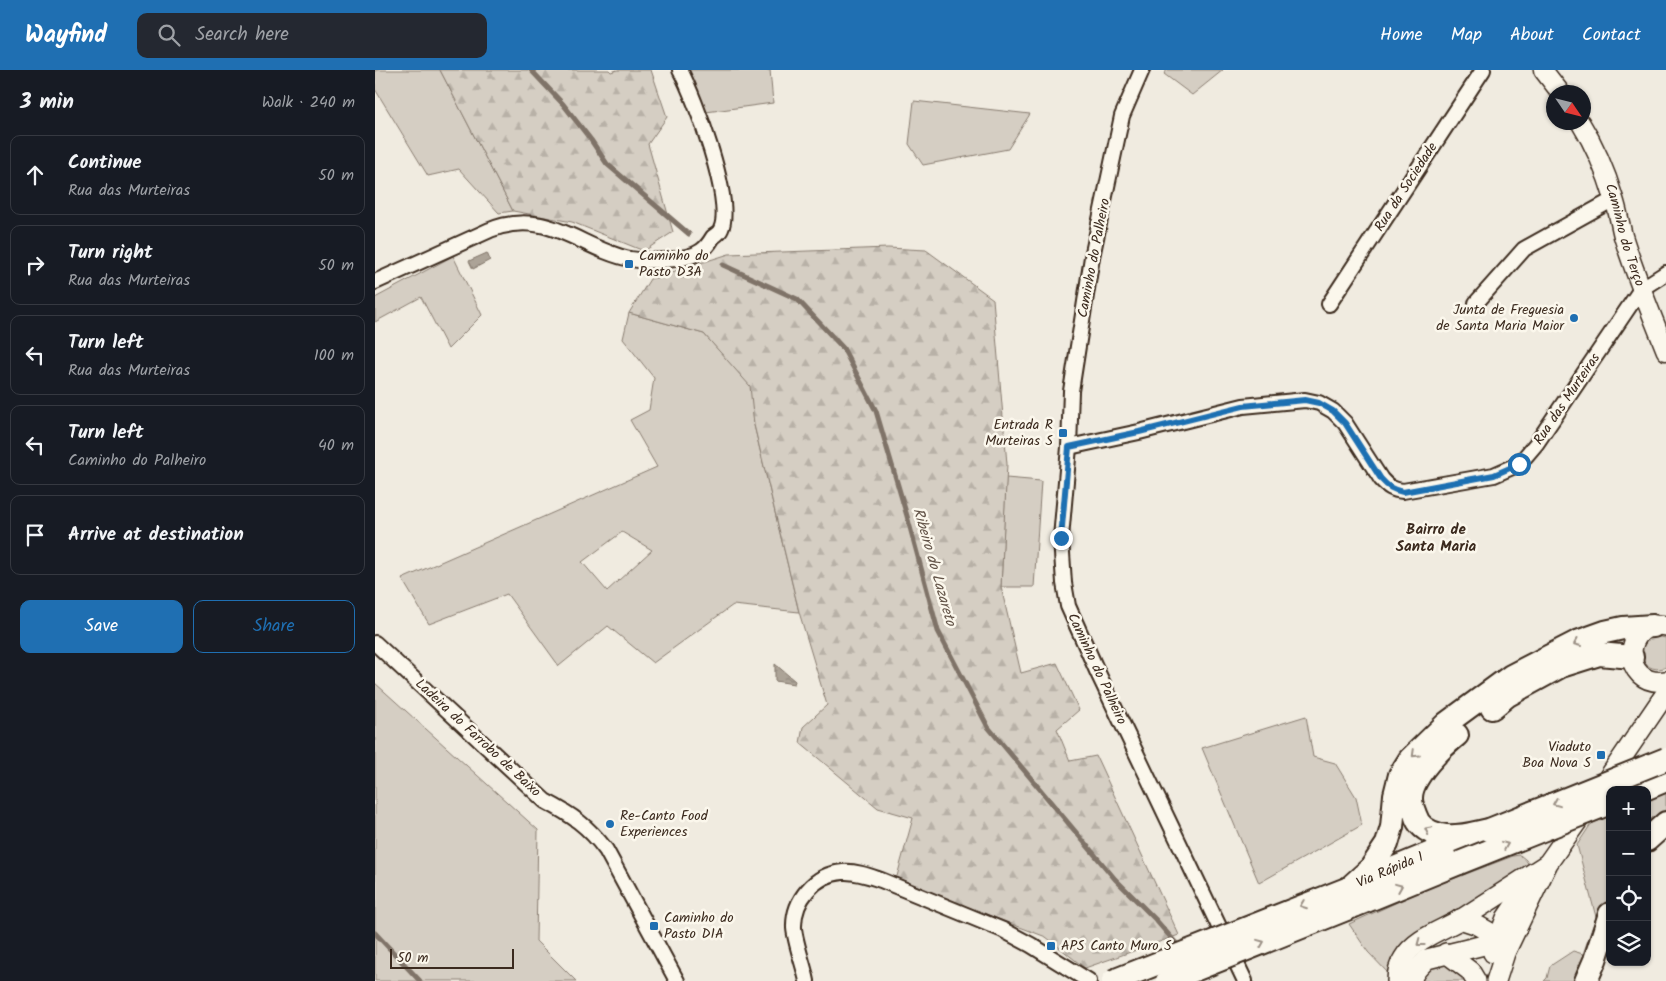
<!DOCTYPE html>
<html lang="en">
<head>
<meta charset="utf-8">
<style>
  body { margin:0; font-family:Kalam,sans-serif; background:#242831; color:#f1f3f6 }
  .controls { position:absolute; right:15px; bottom:15px; display:grid; overflow:hidden; border-radius:10px; box-shadow:0 1px 4px #0004 }
  .controls button { width:45px; height:45px; display:grid; place-items:center; padding:0; border:0; border-bottom:1px solid #363941; background:#171b24; color:#f1f3f6; font:25px sans-serif }
  .compass { position:absolute; left:1171px; top:15px; width:45px; height:45px; border-radius:50%; background:#171b24; box-shadow:0 1px 4px #0004; rotate:125deg }
  .scale { position:absolute; left:15px; bottom:12px; width:124px; box-sizing:border-box; padding-left:5px; border:2px solid #3b2a1e; border-top:0; font-size:14px; line-height:18px; white-space:nowrap; color:#3b2a1e; -webkit-text-stroke:4px #fbf7ec; paint-order:stroke }
  .stop { position:absolute; width:15px; height:15px; margin:-11px; border:4px solid #1f6fb2; border-radius:50%; background:#fff }
  .stop.end { background:#1f6fb2; border-color:#fff; box-shadow:0 1px 5px #0008 }
  .list { margin:0; padding:0; list-style:none }
  h2 { display:flex; justify-content:space-between; align-items:center; height:65px; margin:0; padding:0 20px; font-size:21px }
  h2 small { font-size:16px; font-weight:400; color:#9ea1a6 }
  .list li { display:grid; grid-template-columns:32px 1fr auto; gap:15px; align-items:center; box-sizing:border-box; height:80px; margin:0 10px 10px; padding:0 10px; border:1px solid #363941; border-radius:10px }
  .list b { display:block; font-size:19px; white-space:nowrap }
  .list p { margin:0; font-size:16px; white-space:nowrap; color:#9ea1a6 }
  .list em { font-size:16px; font-style:normal; color:#9ea1a6 }
  .actions { display:flex; gap:10px; padding:15px 20px }
  .actions a { flex:1; padding:11px 0; border:1px solid #1f6fb2; border-radius:10px; text-align:center; font-size:18px; color:#1f6fb2 }
  .actions .main { background:#1f6fb2; color:#fff }
  .icon { flex:none; width:28px; height:28px; fill:none; stroke:currentColor; stroke-width:2; stroke-linecap:round; stroke-linejoin:round }
  .map { position:relative; flex:none; width:1291px; height:911px; overflow:hidden }
  header { display:flex; align-items:center; gap:30px; box-sizing:border-box; height:70px; padding:0 25px; background:#1f6fb2; color:#fff }
  header strong { font-size:24px }
  nav { display:flex; gap:28px; margin-inline-start:auto; font-size:18px }
  .search { width:350px; height:45px; background:#242831; display:flex; align-items:center; gap:12px; box-sizing:border-box; padding:0 18px; border-radius:10px; color:#9ea1a6; font-size:19px }
  main { display:flex }
  aside { flex:1; background:#171b24 }
  .map>svg:first-child { display:block }
  .green { fill:#d5cec3; stroke:#887c70; fill-rule:evenodd }
  .forest { fill:url(#forest-firs); stroke:#887c70 }
  .water { fill:url(#water-ripples); stroke:#7f7367 }
  .lines { fill:none; stroke-linecap:round; stroke-linejoin:round }
  .stream { stroke:#7f7367; stroke-width:5 }
  .minor-casing { stroke:#3b2a1e; stroke-width:18 }
  .tertiary-casing { stroke:#3b2a1e; stroke-width:21 }
  .secondary-casing { stroke:#3b2a1e; stroke-width:22 }
  .trunk-casing { stroke:#3b2a1e; stroke-width:26 }
  .minor { stroke:#fbf7ec; stroke-width:14 }
  .tertiary { stroke:#fbf7ec; stroke-width:18 }
  .secondary { stroke:#fbf7ec; stroke-width:19 }
  .trunk { stroke:#fbf7ec; stroke-width:22 }
  .trunk-bridge-casing { stroke:#3b2a1e; stroke-width:26; stroke-linecap:butt }
  .trunk-bridge { stroke:#fbf7ec; stroke-width:22 }
  .oneway { stroke:#9b9085 }
  .route { stroke:#1f6fb2; stroke-width:6 }
  .poi-dot { fill:#1f6fb2; stroke:#fbf7ec; stroke-width:2 }
  .labels { text-anchor:middle; dominant-baseline:central; stroke-width:5; stroke-linejoin:round; paint-order:stroke }
  .street-label { font-size:14px; fill:#3b2a1e; stroke:#fbf7ec }
  .poi-label { font-size:14px; fill:#3b2a1e; stroke:#fbf7ec; text-anchor:start }
  .neighbourhood-label { font-size:15px; font-weight:bold; fill:#3b2a1e; stroke:#fbf7ec }
  .water-label { font-size:15px; font-style:italic; fill:#635448; stroke:#fbf7ec }
</style>
</head>
<body>
<header>
<strong>Wayfind</strong>
<div class="search"><svg class="icon" aria-label="search" viewBox="0 0 24 24"><circle cx="10" cy="10" r="6"/><path d="M15 15l6 6"/></svg>Search here</div>
<nav><a>Home</a><a>Map</a><a>About</a><a>Contact</a></nav>
</header>
<main>
<aside>
<h2>3 min<small>Walk · 240 m</small></h2>
<ul class="list">
<li><svg class="icon" aria-label="ahead" viewBox="0 0 24 24"><path d="M12 20V5M6 11l6-6 6 6"/></svg><div><b>Continue</b><p>Rua das Murteiras</p></div><em>50 m</em></li>
<li><svg class="icon" aria-label="right" viewBox="0 0 24 24"><path d="M7 20v-9h11M14 6l5 5-5 5"/></svg><div><b>Turn right</b><p>Rua das Murteiras</p></div><em>50 m</em></li>
<li><svg class="icon" aria-label="left" viewBox="0 0 24 24"><path d="M17 20v-9H6M10 6l-5 5 5 5"/></svg><div><b>Turn left</b><p>Rua das Murteiras</p></div><em>100 m</em></li>
<li><svg class="icon" aria-label="left" viewBox="0 0 24 24"><path d="M17 20v-9H6M10 6l-5 5 5 5"/></svg><div><b>Turn left</b><p>Caminho do Palheiro</p></div><em>40 m</em></li>
<li><svg class="icon" aria-label="arrive" viewBox="0 0 24 24"><path d="M6 21V4h12l-3 4 3 4H6"/></svg><div><b>Arrive at destination</b></div></li>
</ul>
<div class="actions"><a class="main">Save</a><a>Share</a></div>
</aside>
<div class="map">
<svg width="1291" height="911" viewBox="0 0 1291 911">
  <defs>
    <pattern id="forest-firs" width="22" height="20" patternUnits="userSpaceOnUse" patternTransform="scale(1.25)"><rect width="22" height="20" fill="#d5cec3"/><path d="M5 1l3.5 6h-7zM16 11l3.5 6h-7z" fill="#b8b1a7"/></pattern>
    <pattern id="water-ripples" width="26" height="14" patternUnits="userSpaceOnUse" patternTransform="scale(1.25)"><rect width="26" height="14" fill="#aca397"/><path d="M2 4q2-2 4 0t4 0M15 11q2-2 4 0t4 0" fill="none" stroke="#8d857b"/></pattern>
  </defs>
  <rect width="100%" height="100%" fill="#f0ebe0"/>
  <filter id="ink" filterUnits="userSpaceOnUse"><feTurbulence type="fractalNoise" baseFrequency=".02" numOctaves="2"/><feDisplacementMap in="SourceGraphic" scale="10" xChannelSelector="R" yChannelSelector="G"/><feConvolveMatrix kernelMatrix="1 2 1 2 8 2 1 2 1" color-interpolation-filters="sRGB"/></filter>
  <g filter="url(#ink)">
    <!-- green -->
    <g class="green">
      <path d="M0 0H65L138 141 124 143 84 99 53 106 0 19Z"/>
      <path d="M311 0H395L398 33 331 42Z"/>
      <path d="M792 0H848L817 25 789 4Z"/>
      <path d="M539 31 655 44 633 79 548 95 534 74Z"/>
      <path d="M78 186 107 245 73 279 46 227 0 252V228Z"/>
      <path d="M254 243 329 264 376 316 379 355 424 542 358 535 278 593 233 556 184 596 132 524 54 554 27 509 282 397 255 350 274 340 279 308 248 269ZM247 462 277 480 232 521 207 492Z"/>
      <path d="M631 408 666 411 659 517H626Z"/>
      <path d="M1279 566 1291 568V597L1289 598C1266 604 1258 576 1279 566Z"/>
      <path d="M0 613 163 760 161 871 201 911H0Z"/>
      <path d="M931 646 938 687 960 693 981 727 987 755 884 813 827 678Z"/>
      <path d="M1291 721V744L1272 761V729Z"/>
      <path d="M1235 746V823L1203 911H1169L1172 908 1175 896 1198 881 1208 884 1221 847 1202 775 1216 754Z"/>
      <path d="M1145 785 1151 790 1155 797 1152 802 1050 857 1030 876 1015 896 1014 904 993 882 974 854 1049 820 1138 786Z"/>
      <path d="M1061 894 1078 896 1095 911H1044L1046 905Z"/>
    </g>
    <!-- forest -->
    <g class="forest">
      <path d="M65 0H234L236 2 242 0H276L292 47 273 74 298 162 269 181 197 152 138 141Z"/>
      <path d="M513 178 551 180 618 229 632 394 626 517 646 603 682 593 704 640 682 659 695 691 721 686 804 865 710 898 671 867 521 810 538 748 503 738 425 673 428 657 452 635 424 542 379 355 375 316 329 264 254 243 275 209 354 184Z"/>
    </g>
    <!-- water -->
    <g class="water">
      <path d="M112 183 115 190 98 199 94 191Z"/>
      <path d="M400 594 420 611 419 614 400 611Z"/>
    </g>
    <g class="lines">
      <!-- stream -->
      <g class="stream">
        <path d="M156 0 188 34 216 70 232 94 314 164"/>
        <path d="M348 195 422 229 468 278 501 341 532 446 563 561 613 657 740 809 780 849 805 878"/>
        <path d="M0 863 45 911"/>
      </g>
      <defs>
        <g id="minor">
          <path d="M767 0 747 46 717 187 696 321 694 377 686 468 689 513 693 536 722 601 870 911"/>
          <path d="M0 212 115 160C173 137 205 179 255 189 272 192 312 191 326 181 331 178 335 172 338 167 341 165 345 162 346 159 359 131 320 28 305 0"/>
          <path d="M1101 233 1149 179 1239 129"/>
          <path d="M954 234 1108 0"/>
          <path d="M694 377 764 362 868 336 930 330 944 333 958 341 970 353 1006 409C1013 417 1018 420 1028 421L1119 405 1144 394 1161 374 1266 219 1291 203"/>
          <path d="M0 573 170 731C197 745 213 756 231 780L302 911"/>
          <path d="M432 911C429 896 420 872 419 858 418 830 440 804 468 802 481 801 494 806 506 810L628 860 656 875 714 911"/>
        </g>
        <g id="tertiary">
          <path d="M1168 0 1185 22"/>
          <path id="s1" d="M1205 52C1220 76 1231 102 1239 129 1243 141 1245 154 1248 166 1260 205 1276 243 1291 281"/>
        </g>
        <g id="secondary">
          <path d="M1291 556C1247 548 1244 618 1291 611"/>
          <path d="M1227 717 1291 623"/>
          <path d="M1085 849 1100 854 1123 867 1126 870 1128 877"/>
          <path d="M1071 883 1095 901 1101 911"/>
          <path d="M1118 883 1131 848 1148 823"/>
          <path d="M1022 911C1022 904 1024 895 1028 889 1040 868 1068 860 1088 848 1116 830 1144 812 1172 794"/>
          <path d="M1037 911C1037 902 1046 895 1052 889L1121 872 1129 867"/>
          <path d="M1121 911 1130 883 1173 793 1211 739"/>
        </g>
        <g id="trunk">
          <path d="M1117 638 1133 625 1186 596 1224 584 1257 587"/>
          <path d="M1082 665C1067 677 1035 708 1036 729 1036 733 1038 739 1040 744 1043 756 1052 762 1065 765 1080 769 1099 763 1114 760"/>
          <path d="M1267 720 1291 710"/>
          <path d="M1272 770 1291 753"/>
          <path d="M986 812 1090 769"/>
          <path d="M974 818 996 798 1012 774 1017 757 1020 725 1025 705 1035 689 1072 653 1136 606 1202 572 1230 562 1248 558 1278 556"/>
          <path d="M979 836 1084 793"/>
          <path d="M1211 911 1220 890 1235 844"/>
        </g>
      </defs>
      <!-- minor casing -->
      <use href="#minor" class="minor-casing"/>
      <!-- tertiary casing -->
      <use href="#tertiary" class="tertiary-casing"/>
      <!-- secondary casing -->
      <use href="#secondary" class="secondary-casing"/>
      <!-- trunk casing -->
      <use href="#trunk" class="trunk-casing"/>
      <!-- minor -->
      <use href="#minor" class="minor"/>
      <!-- tertiary -->
      <use href="#tertiary" class="tertiary"/>
      <!-- secondary -->
      <use href="#secondary" class="secondary"/>
      <!-- trunk -->
      <use href="#trunk" class="trunk"/>
      <defs>
        <g id="trunk-bridge">
          <path d="M1114 760 1291 689"/>
          <path d="M1084 793 1235 733"/>
          <path d="M738 911 974 818"/>
          <path d="M792 911 979 836"/>
        </g>
      </defs>
      <!-- trunk-bridge casing -->
      <use href="#trunk-bridge" class="trunk-bridge-casing"/>
      <!-- trunk-bridge -->
      <use href="#trunk-bridge" class="trunk-bridge"/>
    </g>
    <!-- one-way arrows -->
    <defs><path id="oneway-chevron" d="M-2-3.5L2.5 0L-2 3.5" fill="none" stroke-width="1.6" stroke-linecap="round" stroke-linejoin="round" transform="scale(1.25)"/></defs>
    <g class="oneway">
      <use href="#oneway-chevron" transform="translate(1202 573) rotate(156)"/>
      <use href="#oneway-chevron" transform="translate(1040 684) rotate(136)"/>
      <use href="#oneway-chevron" transform="translate(1181 733) rotate(158)"/>
      <use href="#oneway-chevron" transform="translate(1053 760) rotate(-153)"/>
      <use href="#oneway-chevron" transform="translate(1130 775) rotate(-22)"/>
      <use href="#oneway-chevron" transform="translate(1024 817) rotate(-22)"/>
      <use href="#oneway-chevron" transform="translate(928 835) rotate(159)"/>
      <use href="#oneway-chevron" transform="translate(886 873) rotate(-22)"/>
      <use href="#oneway-chevron" transform="translate(1045 873) rotate(143)"/>
    </g>
  </g>
  <g class="lines" filter="url(#ink)">
    <!-- route -->
    <path class="route" d="M686 468 694 377 764 362 868 336 930 330 944 333 958 341 970 353 1006 409C1013 417 1018 420 1028 422L1119 405 1144 394"/>
  </g>
  <!-- markers -->
  <g class="poi-dot">
    <rect x="249" y="189" width="10" height="10" rx="2.5"/>
    <circle cx="1199" cy="248" r="5"/>
    <rect x="683" y="358" width="10" height="10" rx="2.5"/>
    <rect x="1221" y="680" width="10" height="10" rx="2.5"/>
    <circle cx="235" cy="754" r="5"/>
    <rect x="274" y="851" width="10" height="10" rx="2.5"/>
    <rect x="671" y="871" width="10" height="10" rx="2.5"/>
  </g>
  <g class="labels">
    <!-- street labels -->
    <g class="street-label">
      <text transform="translate(1031 117) rotate(-57)">Rua da Sociedade</text>
      <text stroke="none"><textPath href="#s1" startOffset="122">Caminho do Terço</textPath></text>
      <text transform="translate(719 188) rotate(-79)">Caminho do Palheiro</text>
      <text transform="translate(1192 329) rotate(-56)">Rua das Murteiras</text>
      <text transform="translate(722 599) rotate(65)">Caminho do Palheiro</text>
      <text transform="translate(103 668) rotate(43)">Ladeira do Farrobo de Baixo</text>
      <text transform="translate(1015 800) rotate(-23)">Via Rápida 1</text>
    </g>
    <!-- poi labels -->
    <g class="poi-label">
      <text x="264" y="186">Caminho do<tspan x="264" dy="16">Pasto D3A</tspan></text>
      <text x="1189" y="240" text-anchor="end">Junta de Freguesia<tspan x="1189" dy="16">de Santa Maria Maior</tspan></text>
      <text x="678" y="355" text-anchor="end">Entrada R<tspan x="678" dy="16">Murteiras S</tspan></text>
      <text x="1216" y="677" text-anchor="end">Viaduto<tspan x="1216" dy="16">Boa Nova S</tspan></text>
      <text x="245" y="746">Re-Canto Food<tspan x="245" dy="16">Experiences</tspan></text>
      <text x="289" y="848">Caminho do<tspan x="289" dy="16">Pasto D1A</tspan></text>
      <text x="686" y="876">APS Canto Muro S</text>
    </g>
    <!-- neighbourhood labels -->
    <g class="neighbourhood-label">
      <text x="1061" y="460">Bairro de<tspan x="1061" dy="17">Santa Maria</tspan></text>
    </g>
    <!-- water labels -->
    <g class="water-label">
      <text transform="translate(559 497) rotate(74)">Ribeiro do Lazareto</text>
    </g>
  </g>
</svg>
<div class="controls">
<button>+</button>
<button>−</button>
<button><svg class="icon" aria-label="locate" viewBox="0 0 24 24"><circle cx="12" cy="12" r="6"/><path d="M12 2v4M12 18v4M2 12h4M18 12h4"/></svg></button>
<button><svg class="icon" aria-label="layers" viewBox="0 0 24 24"><path d="M12 4l9 5-9 5-9-5zM3 14l9 5 9-5"/></svg></button>
</div>
<svg class="compass" viewBox="-18 -18 36 36"><path d="M0-13l5 13h-10z" fill="#e53935"/><path d="M0 13l5-13h-10z" fill="#9ea1a6"/></svg>
<div class="scale">50 m</div>
<div class="stop" style="left:1144px;top:394px"></div>
<div class="stop end" style="left:686px;top:468px"></div>
</div>
</main>
</body>
</html>
